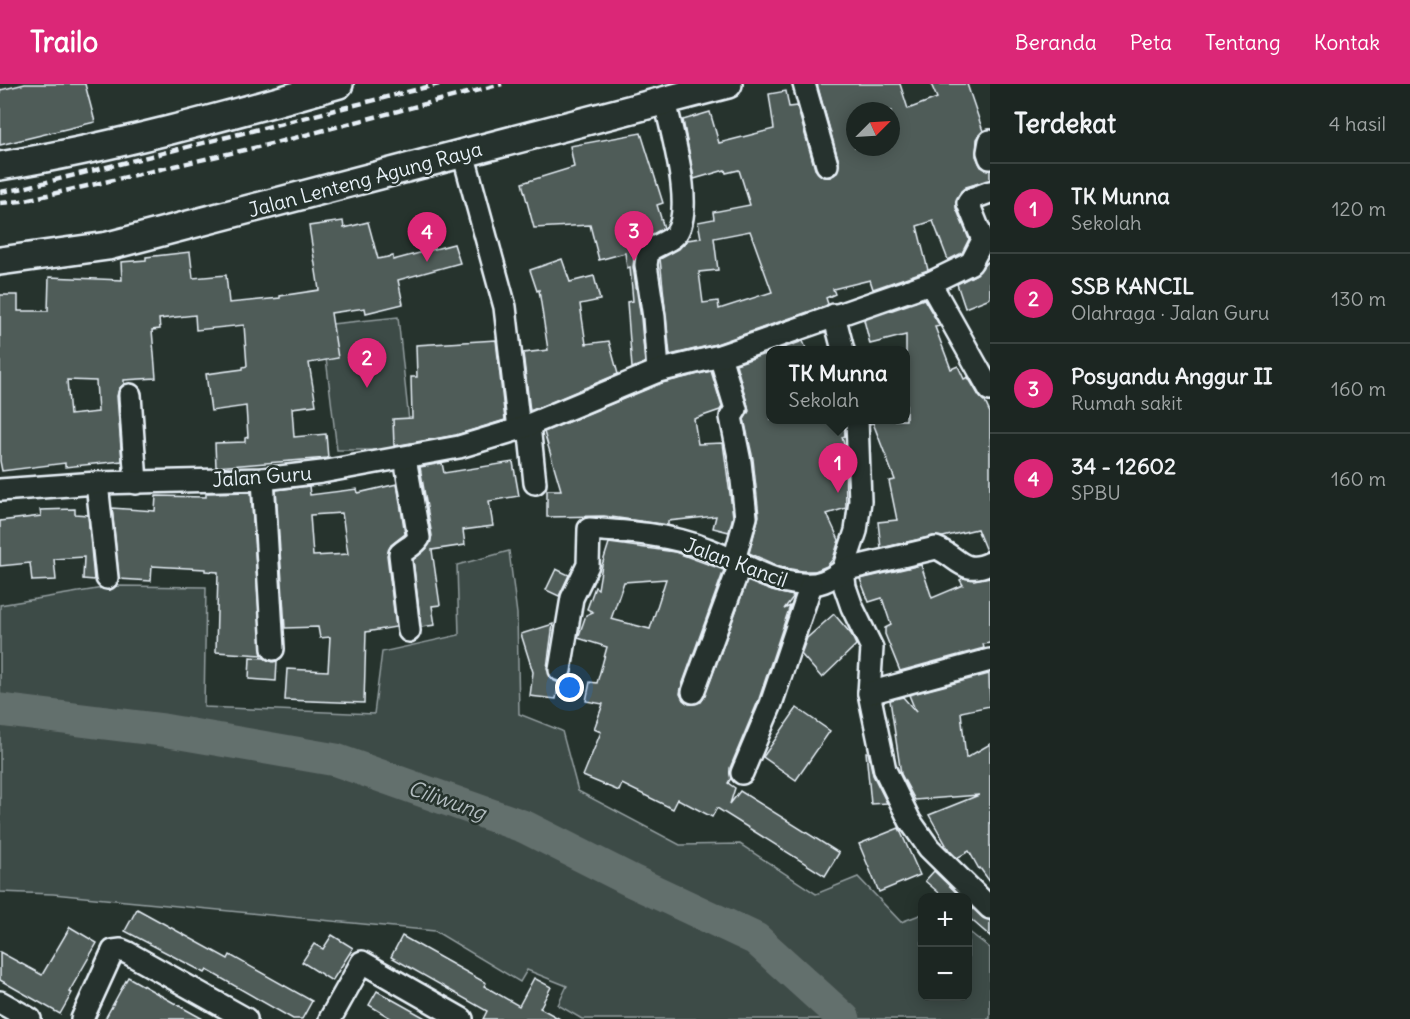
<!DOCTYPE html>
<html lang="id">
<head>
<meta charset="utf-8">
<style>
  body { margin:0; font-family:Delius,sans-serif; background:#252e2a; color:#f1f3f6 }
  .controls { position:absolute; right:18px; bottom:18px; display:grid; overflow:hidden; border-radius:12px; box-shadow:0 3px 15px #0003 }
  .controls button { width:54px; height:54px; display:grid; place-items:center; padding:0; border:0; border-bottom:2px solid #3a4340; background:#1c2622; color:#f1f3f6; font:30px sans-serif }
  .compass { position:absolute; left:846px; top:18px; width:54px; height:54px; border-radius:50%; background:#1c2622; box-shadow:0 3px 15px #0003; rotate:66deg }
  .you { position:absolute; left:570px; top:604px; width:21px; height:21px; margin:-15px; border:4px solid #fff; border-radius:50%; background:#1a73e8; box-shadow:0 0 0 9px #1a73e833 }
  .badge { display:grid; place-items:center; width:39px; height:39px; border-radius:50%; background:#db2777; color:#fff; font-size:20px; font-weight:700 }
  .pin { position:absolute; translate:-50% -50px; filter:drop-shadow(0 2px 3px #0008) }
  .pin::after { content:''; position:absolute; top:32px; width:21px; height:18px; background:inherit; clip-path:polygon(0 0,100% 0,50% 100%) }
  .popup { position:absolute; left:766px; top:262px; width:144px; height:78px; box-sizing:border-box; display:grid; place-content:center; border-radius:12px; background:#1c2622; filter:drop-shadow(0 2px 4px #0005); font-size:20px; white-space:nowrap; color:#a0a5a5 }
  .popup b { font-size:22px; color:#f1f3f6 }
  .popup::after { content:''; position:absolute; left:50%; top:100%; margin-left:-12px; border:12px solid transparent; border-top-color:#1c2622 }
  .list { margin:0; padding:0; list-style:none }
  h2 { display:flex; justify-content:space-between; align-items:center; height:78px; margin:0; padding:0 24px; font-size:26px }
  h2 small { font-size:20px; font-weight:400; color:#a0a5a5 }
  .list li { display:grid; grid-template-columns:39px 1fr auto; gap:18px; align-items:center; box-sizing:border-box; height:90px; padding:0 24px; border-top:2px solid #3a4340 }
  .list b { display:block; font-size:22px; white-space:nowrap }
  .list p { margin:0; font-size:20px; white-space:nowrap; color:#a0a5a5 }
  .list em { font-size:20px; font-style:normal; color:#a0a5a5 }
  .map { position:relative; flex:none; width:990px; height:935px; overflow:hidden }
  header { display:flex; align-items:center; gap:36px; box-sizing:border-box; height:84px; padding:0 30px; background:#db2777; color:#fff }
  header strong { font-size:28px }
  nav { display:flex; gap:33px; margin-inline-start:auto; font-size:21px }
  main { display:flex }
  aside { flex:1; background:#1c2622 }
  .map>svg:first-child { display:block }
  .green { fill:#3e4b47; stroke:#939ea0; stroke-width:1.5 }
  .lines { fill:none; stroke-linecap:round; stroke-linejoin:round }
  .river { stroke:#636f6d; stroke-width:33 }
  .building { fill:#505c59; stroke:#e8f1f8; stroke-width:1.5; fill-rule:evenodd }
  .minor-casing { stroke:#e8f1f8; stroke-width:26 }
  .major-casing { stroke:#e8f1f8; stroke-width:32 }
  .minor { stroke:#26332d; stroke-width:21 }
  .major { stroke:#26332d; stroke-width:27 }
  .rail { stroke:#e8f1f8; stroke-width:4.5; stroke-dasharray:9 4.5; stroke-linecap:butt }
  .labels { text-anchor:middle; dominant-baseline:central; stroke-width:5; stroke-linejoin:round; paint-order:stroke }
  .street-label { font-size:20px; fill:#e8f1f8; stroke:#26332d }
  .water-label { font-size:21px; font-style:italic; fill:#b3bdc0; stroke:#26332d }
</style>
</head>
<body>
<header>
<strong>Trailo</strong>
<nav><a>Beranda</a><a>Peta</a><a>Tentang</a><a>Kontak</a></nav>
</header>
<main>
<div class="map">
<svg width="990" height="935" viewBox="0 0 990 935">
  <rect width="100%" height="100%" fill="#26332d"/>
  <filter id="ink" filterUnits="userSpaceOnUse"><feTurbulence type="fractalNoise" baseFrequency=".0167" numOctaves="2"/><feDisplacementMap in="SourceGraphic" scale="12" xChannelSelector="R" yChannelSelector="G"/><feConvolveMatrix kernelMatrix="1 2 1 2 8 2 1 2 1" color-interpolation-filters="sRGB"/></filter>
  <g filter="url(#ink)">
    <!-- green -->
    <g class="green">
      <path d="M398 233 412 366H337L322 241Z"/>
      <path d="M509 467 517 530 519 630 562 647 578 707 680 761 740 760 816 810 858 793 901 838 922 830V912H968V847L990 864V935H582L558 921 567 902 527 886 520 898 435 847 53 810 0 808V521L115 502 206 503 204 623 374 630 382 568 459 551 457 481Z"/>
    </g>
    <g class="lines">
      <!-- river -->
      <path class="river" d="M0 626 163 646 336 676 525 743 630 796 756 855 844 935"/>
    </g>
    <!-- building -->
    <g class="building">
      <path d="M25 0H85L95 38 0 61V6Z"/>
      <path d="M817 0H900L908 25 937 14 931 0H967L983 47 977 55 976 72 981 83 990 86V96L966 103 961 107 956 117V124L969 155 962 169 948 176 933 137 917 142 928 186 873 205 870 196 833 205 835 210 826 214 828 220 825 222 716 260 670 271 660 175 679 165 687 156 701 154 698 138 714 135 713 128 750 121 739 86 726 89 725 86 694 95 683 36 710 28 719 59 774 45 769 10 786 7 789 23 797 22 815 85 823 93H830L837 89 839 78ZM855 27H891V63H855ZM750 147 772 208 719 225 718 217 703 219 699 188 718 186 714 154Z"/>
      <path d="M641 49 663 119 657 121 664 144 641 156 635 165 633 183 641 234 645 279 632 284 627 218 633 217 630 183 627 184 625 169 599 176 590 141 534 144 522 99 574 83 570 62Z"/>
      <path d="M343 137 344 144 368 138 378 175 393 172V176L454 160 460 179 398 196 403 220 366 229 365 224 331 229 338 274 309 279 316 321 292 324 294 353 326 350 328 374 216 383 215 359 245 358V354L248 353 246 322 211 327 206 290 243 285V283L247 282 244 241 196 246 195 231 159 235 160 245 152 246 156 294 124 296V300L119 305 117 312 122 377 65 383V379L2 387 0 377V211H18V227H48L49 193 122 196 121 178 146 176V173L190 168 193 194 226 191 229 219 280 214V212L319 206 309 142ZM67 296 96 297 98 328 70 331Z"/>
      <path d="M562 175 570 198 594 192 600 216 580 220 586 260 609 257 618 290 530 327 523 269 548 266 539 206 537 207 530 186Z"/>
      <path d="M990 177V214L965 224 957 200 977 190 986 179Z"/>
      <path d="M924 215 940 242 935 243 951 285 958 282 964 295 968 293 979 312 985 318 990 329V467H986L977 445 943 453 933 452 881 464 878 438 897 436 889 397 895 396 873 339 870 340V336H906V251L870 260 864 236Z"/>
      <path d="M496 256 505 336 456 351 394 362 393 335 412 334 411 293H417L416 261Z"/>
      <path d="M803 257 807 267H775Z"/>
      <path d="M771 268V336H844L845 352 842 353 845 364 846 424 827 430 839 456 833 475 827 482 815 487H802L780 483 749 469 759 432 753 375 744 335 749 327 748 322 736 280Z"/>
      <path d="M711 287 722 323 720 326 694 335 698 360 723 359 733 432 729 448 713 444 716 432 668 437V441L604 432 547 433V406H561L544 348 662 299Z"/>
      <path d="M513 378 519 412 489 417 493 442 463 446 465 461 432 466 440 521 432 522 435 541 421 543 413 476 427 464 432 452 420 383 442 379 444 389Z"/>
      <path d="M397 400 405 450 391 461 387 471 396 543 366 548 364 619 285 616 287 585 328 587 330 553 320 554 318 543 285 544 276 406 309 402 310 411 357 405 358 409ZM342 429 348 470 313 472 310 431Z"/>
      <path d="M251 408 262 571 216 568 218 488 205 487V485L152 482 151 497 119 495 112 424 155 427 156 412 206 413V409Z"/>
      <path d="M75 425V430L88 431 94 496 83 495 84 473 54 475 56 496 32 497 30 479 0 482V437L41 432 40 426Z"/>
      <path d="M609 459 675 468 724 486 681 604 680 610 683 616 689 620 701 618 705 612 747 497 772 507 794 512 784 525 790 522 759 615 730 684 731 694 728 699 735 704 730 720 740 707 839 769 825 792 717 724 712 733 678 715 673 725 622 700 619 707 583 692 601 648 594 645 603 620 586 617 590 598 597 599 607 563 578 554 586 531 593 528 587 525 595 503 598 505 602 481ZM666 495 650 545 611 535 624 498Z"/>
      <path d="M921 481 932 514 963 501 960 496 963 494 974 496 990 493V559L983 560 984 564 900 587 885 550V544L891 541 882 514 869 518 860 495Z"/>
      <path d="M556 485 569 491 559 512 546 506Z"/>
      <path d="M834 530 851 550 856 561 822 594 801 570 807 554Z"/>
      <path d="M553 540 547 584 551 595 559 599 556 615 530 612 533 588 521 550Z"/>
      <path d="M250 573 264 574 273 578 277 577 276 597 249 595Z"/>
      <path d="M989 590 990 622 961 628 966 674 990 660V798L980 784 979 785 969 767 957 774 949 766 929 731 979 711 915 716 901 690 890 616 903 613 916 628 909 611Z"/>
      <path d="M797 624 830 647 796 696 763 673Z"/>
      <path d="M866 668H868L873 691 887 719 871 720Z"/>
      <path d="M899 744 920 791 879 808 859 760Z"/>
      <path d="M934 787 961 813H944L925 797Z"/>
      <path d="M968 820 982 833 990 836V852L968 833Z"/>
      <path d="M137 825 228 875 230 871 312 917 302 935H293L207 886 205 889 125 847Z"/>
      <path d="M70 843 97 859 69 908 72 909 60 930 0 896V868L42 891Z"/>
      <path d="M332 851 353 864 332 897 302 878 314 860 323 865Z"/>
      <path d="M402 852 486 899 484 902 519 922 534 894 551 903 540 924 560 935H483L487 927 391 873Z"/>
      <path d="M128 893 174 919 203 935H105Z"/>
      <path d="M377 907 427 935H392L369 921Z"/>
    </g>
    <g class="lines">
      <defs>
        <g id="minor">
          <path d="M804 0 827 81"/>
          <path d="M990 57 988 68 990 74"/>
          <path d="M463 69 505 223 519 345"/>
          <path d="M930 199 971 179 983 156 968 119 971 115 990 108"/>
          <path d="M834 231 843 266"/>
          <path d="M720 272 736 325 731 333 740 378 746 433 734 476"/>
          <path d="M658 287 654 233 646 181 648 167C655 162 672 156 676 150 695 123 671 48 665 16"/>
          <path d="M130 311 136 399"/>
          <path d="M857 336 860 417 856 447 843 486 845 503 852 523 872 564 869 609 885 686 910 737 929 764 990 824"/>
          <path d="M529 341 535 399"/>
          <path d="M405 374 419 454C414 462 406 464 400 470L409 547"/>
          <path d="M263 395 273 565"/>
          <path d="M97 399 107 494"/>
          <path d="M0 406 97 399 263 395 322 388 459 363 519 345 658 287 720 272 930 199 990 306"/>
          <path d="M560 586 572 514 588 481 589 445C629 448 669 450 707 465 737 476 768 498 801 500 818 502 830 496 843 486L936 464C958 472 962 492 990 479"/>
          <path d="M693 608 741 478"/>
          <path d="M869 609 990 576"/>
          <path d="M742 689 771 620 811 501"/>
          <path d="M0 918 30 935"/>
          <path d="M82 935 113 867 121 866 128 869 246 935"/>
          <path d="M330 935 362 878 462 935"/>
        </g>
        <g id="major">
          <path d="M0 82C115 63 227 32 339 0"/>
          <path d="M0 177 108 162 728 0"/>
        </g>
      </defs>
      <!-- minor casing -->
      <use href="#minor" class="minor-casing"/>
      <!-- major casing -->
      <use href="#major" class="major-casing"/>
      <!-- minor -->
      <use href="#minor" class="minor"/>
      <!-- major -->
      <use href="#major" class="major"/>
      <!-- rail -->
      <g class="rail">
        <path d="M0 108 19 105 439 0"/>
        <path d="M0 119 21 117 271 60 502 0"/>
      </g>
    </g>
  </g>
  <g class="labels">
    <!-- street labels -->
    <g class="street-label">
      <text transform="translate(365 95) rotate(-15)">Jalan Lenteng Agung Raya</text>
      <text transform="translate(262 392) rotate(-4)">Jalan Guru</text>
      <text transform="translate(736 478) rotate(20)">Jalan Kancil</text>
    </g>
    <!-- water labels -->
    <g class="water-label">
      <text transform="translate(447 716) rotate(19)">Ciliwung</text>
    </g>
  </g>
</svg>
<div class="controls">
<button>+</button>
<button>−</button>
</div>
<svg class="compass" viewBox="-18 -18 36 36"><path d="M0-13l5 13h-10z" fill="#e53935"/><path d="M0 13l5-13h-10z" fill="#a0a5a5"/></svg>
<div class="you"></div>
<div class="pin badge" style="left:838px;top:409px">1</div>
<div class="popup"><b>TK Munna</b>Sekolah</div>
<div class="pin badge" style="left:367px;top:304px">2</div>
<div class="pin badge" style="left:634px;top:177px">3</div>
<div class="pin badge" style="left:427px;top:178px">4</div>
</div>
<aside>
<h2>Terdekat<small>4 hasil</small></h2>
<ul class="list">
<li><span class="badge">1</span><div><b>TK Munna</b><p>Sekolah</p></div><em>120 m</em></li>
<li><span class="badge">2</span><div><b>SSB KANCIL</b><p>Olahraga · Jalan Guru</p></div><em>130 m</em></li>
<li><span class="badge">3</span><div><b>Posyandu Anggur II</b><p>Rumah sakit</p></div><em>160 m</em></li>
<li><span class="badge">4</span><div><b>34 - 12602</b><p>SPBU</p></div><em>160 m</em></li>
</ul>
</aside>
</main>
</body>
</html>
